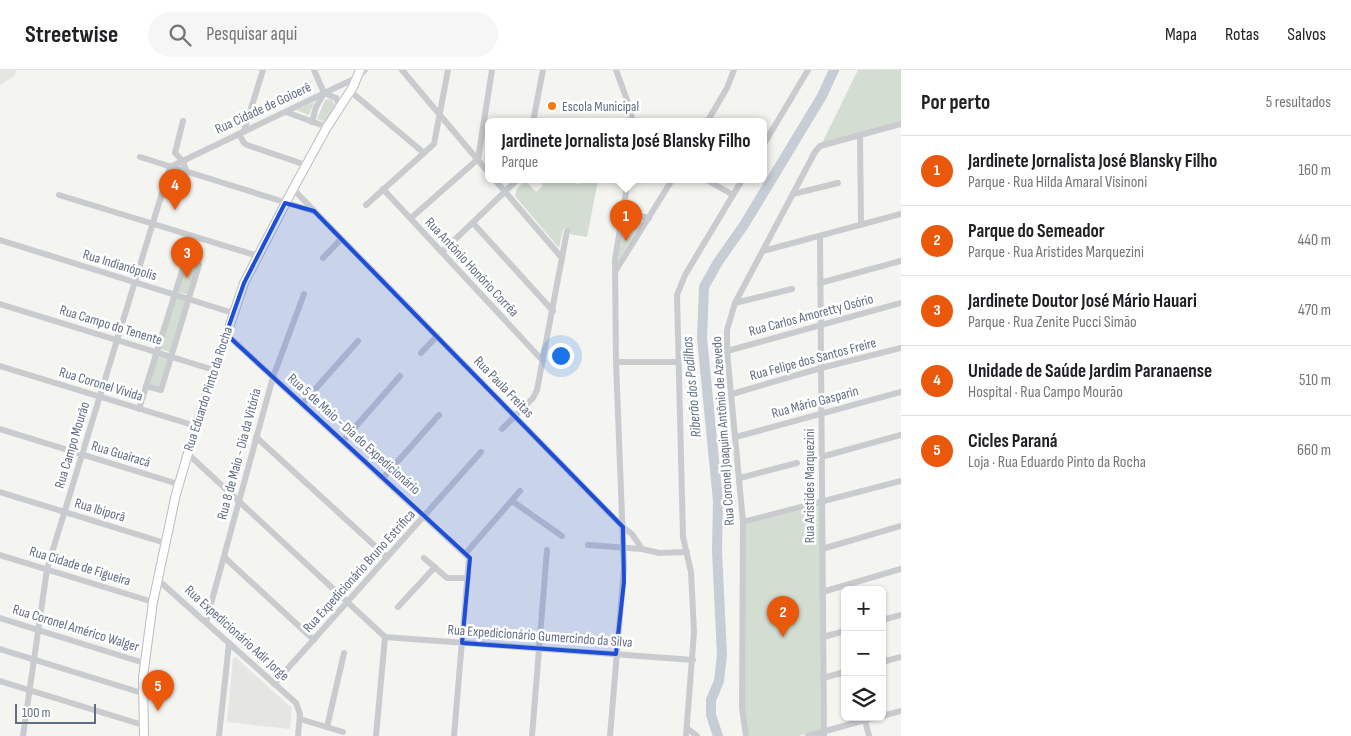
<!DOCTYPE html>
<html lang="pt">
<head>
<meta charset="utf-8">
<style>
  body { margin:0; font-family:"Sofia Sans Condensed",sans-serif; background:#f6f6f6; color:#202124 }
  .controls { position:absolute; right:15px; bottom:15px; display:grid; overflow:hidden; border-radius:8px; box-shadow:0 1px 4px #0004 }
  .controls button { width:45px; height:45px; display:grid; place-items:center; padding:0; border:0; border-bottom:1px solid #e0e0e0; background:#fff; color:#202124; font:25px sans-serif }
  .scale { position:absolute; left:15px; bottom:12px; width:81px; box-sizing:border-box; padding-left:5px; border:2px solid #616d85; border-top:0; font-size:14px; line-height:18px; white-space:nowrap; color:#616d85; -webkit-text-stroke:4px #fff; paint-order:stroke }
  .you { position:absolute; left:560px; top:285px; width:18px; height:18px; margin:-12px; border:4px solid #fff; border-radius:50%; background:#1a73e8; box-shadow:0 0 0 8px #1a73e833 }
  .badge { display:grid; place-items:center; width:32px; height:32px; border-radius:50%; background:#ea580c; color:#fff; font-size:16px; font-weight:700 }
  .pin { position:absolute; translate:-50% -41px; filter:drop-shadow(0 1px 2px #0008) }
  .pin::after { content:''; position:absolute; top:26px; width:18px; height:15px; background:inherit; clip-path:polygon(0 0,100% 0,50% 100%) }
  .popup { position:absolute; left:485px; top:48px; width:282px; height:65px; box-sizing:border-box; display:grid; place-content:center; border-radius:8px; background:#fff; filter:drop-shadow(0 1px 4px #0005); font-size:16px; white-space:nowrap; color:#757577 }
  .popup b { font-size:19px; color:#202124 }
  .popup::after { content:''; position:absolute; left:50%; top:100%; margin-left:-10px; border:10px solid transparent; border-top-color:#fff }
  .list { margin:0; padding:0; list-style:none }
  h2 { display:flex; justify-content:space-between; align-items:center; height:65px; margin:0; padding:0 20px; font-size:21px }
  h2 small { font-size:16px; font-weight:400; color:#757577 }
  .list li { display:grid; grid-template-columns:32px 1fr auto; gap:15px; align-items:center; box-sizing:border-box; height:70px; padding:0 20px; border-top:1px solid #e0e0e0 }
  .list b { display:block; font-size:19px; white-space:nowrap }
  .list p { margin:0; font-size:16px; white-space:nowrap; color:#757577 }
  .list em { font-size:16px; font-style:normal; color:#757577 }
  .icon { flex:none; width:28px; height:28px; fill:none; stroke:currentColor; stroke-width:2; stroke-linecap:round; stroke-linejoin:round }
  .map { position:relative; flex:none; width:901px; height:666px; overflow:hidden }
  header { display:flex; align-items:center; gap:30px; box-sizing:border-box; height:70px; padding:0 25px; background:#fff; border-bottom:1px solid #e0e0e0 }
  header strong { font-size:24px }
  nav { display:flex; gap:28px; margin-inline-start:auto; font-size:18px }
  .search { width:350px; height:45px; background:#f6f6f6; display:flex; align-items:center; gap:12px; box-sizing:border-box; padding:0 18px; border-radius:28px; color:#757577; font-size:19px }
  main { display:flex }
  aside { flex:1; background:#fff }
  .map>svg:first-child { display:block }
  .built { fill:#e5e6e4 }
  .green { fill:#d3ddd1 }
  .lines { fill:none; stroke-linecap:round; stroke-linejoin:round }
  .river { stroke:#c6cdd4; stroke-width:10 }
  .major-casing { stroke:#bbbdc2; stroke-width:10 }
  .minor { stroke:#c9cbcf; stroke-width:6 }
  .major { stroke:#fff; stroke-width:8 }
  .marked { fill:#1d4ed8; fill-opacity:0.2; stroke:#1d4ed8; stroke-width:4; stroke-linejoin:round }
  .poi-dot { fill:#f47911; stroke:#fff; stroke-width:2 }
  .labels { text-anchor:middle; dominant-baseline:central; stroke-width:5; stroke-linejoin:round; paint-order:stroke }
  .poi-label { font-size:14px; fill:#616d85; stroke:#fff; text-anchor:start }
  .street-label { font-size:14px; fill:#616d85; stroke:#fff }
  .water-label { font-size:15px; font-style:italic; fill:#61758a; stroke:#fff }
</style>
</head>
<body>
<header>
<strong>Streetwise</strong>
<div class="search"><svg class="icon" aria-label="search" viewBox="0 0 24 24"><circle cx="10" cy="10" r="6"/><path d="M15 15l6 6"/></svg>Pesquisar aqui</div>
<nav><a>Mapa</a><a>Rotas</a><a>Salvos</a></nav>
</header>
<main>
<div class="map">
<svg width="901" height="666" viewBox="0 0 901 666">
  <rect width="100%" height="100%" fill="#f4f5f1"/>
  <!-- built -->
  <g class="built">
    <path d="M0 0H17L14 6 0 15Z"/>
    <path d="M235 587 292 638 290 659 227 652 233 589Z"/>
  </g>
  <!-- green -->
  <g class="green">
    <path d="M858 0H901V52L822 73Z"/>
    <path d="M329 29 332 30 335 35 329 48 324 52 317 49 325 30Z"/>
    <path d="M315 30 309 45 296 40 314 32Z"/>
    <path d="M525 110 536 122 542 117 543 110H555L579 114 580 110H598L587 167 569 164 570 160 565 158 563 159 559 178 515 126 517 119Z"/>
    <path d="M625 146 641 152 618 191Z"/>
    <path d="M187 192 196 195 188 225 178 222Z"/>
    <path d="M176 228 186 231 170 282 160 279Z"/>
    <path d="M158 285 168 288 159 316 150 314Z"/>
    <path d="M820 435 821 660 799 666H749L744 642 745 455Z"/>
  </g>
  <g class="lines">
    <!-- river -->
    <path class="river" d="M718 666 711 645V630L719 611 722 585 717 481 718 431 702 268 704 217 718 192 744 155 822 26 834 0"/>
    <defs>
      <path id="major" d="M144 666 143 607 153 532 176 424 196 356 244 213 293 119 327 57 353 17 360 0"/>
    </defs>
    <!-- major casing -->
    <use href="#major" class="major-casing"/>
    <!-- minor -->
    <g class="minor">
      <path d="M314 0 324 23 336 28 340 37"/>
      <path d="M402 0 488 102"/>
      <path d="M616 0 627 30 633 52"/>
      <path d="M350 21 424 83"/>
      <path d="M286 42 327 57"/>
      <path d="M183 51 175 83 182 90 187 102"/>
      <path d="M633 51 707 52"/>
      <path d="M312 52 316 37 323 25"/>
      <path d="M533 52 543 0"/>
      <path d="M707 52 727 18 734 0"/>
      <path d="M244 61 263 0"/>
      <path d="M239 64 244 73 247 75 306 95"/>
      <path d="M860 65 861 155"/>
      <path d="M764 74 808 0"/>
      <path d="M140 87 313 141"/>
      <path d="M170 97 358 7 365 0"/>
      <path d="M495 110 562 188"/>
      <path d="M707 110 733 125"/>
      <path d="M293 119 623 457 632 464 642 479 659 483 687 482"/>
      <path d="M383 119 543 291"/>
      <path d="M793 124 838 113"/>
      <path d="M59 125 258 186"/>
      <path d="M366 135 434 74 448 0"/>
      <path d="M623 138 635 145 649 148"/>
      <path d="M411 148 478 89 492 0"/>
      <path d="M473 153 553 241"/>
      <path d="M820 166 824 666"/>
      <path d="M0 170 233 243"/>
      <path d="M763 181 901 144"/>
      <path d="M442 182 517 110"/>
      <path d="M323 188 341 169"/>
      <path d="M616 200 672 110"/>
      <path d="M820 213 901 191"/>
      <path d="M735 233 792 219"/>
      <path d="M0 234 214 300"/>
      <path d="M226 264 469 488 454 666"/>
      <path d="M727 281 901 233"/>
      <path d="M421 283 437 266"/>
      <path d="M616 292H678"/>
      <path d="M0 296 196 356"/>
      <path d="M146 316 161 320 199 195 186 190"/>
      <path d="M732 324 821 298 901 278"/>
      <path d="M302 334 358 271"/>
      <path d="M139 339 193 166"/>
      <path d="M0 359 178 414"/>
      <path d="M502 359 533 328 537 320 567 161"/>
      <path d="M256 367 387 487"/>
      <path d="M736 367 901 322"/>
      <path d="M343 371 400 306"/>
      <path d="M187 383 385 567"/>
      <path d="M821 387 901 365"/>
      <path d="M383 408 439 345"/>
      <path d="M740 408 797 393"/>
      <path d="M0 422 165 473"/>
      <path d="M512 431 562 466"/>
      <path d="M743 452 901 411"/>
      <path d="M588 475 642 479"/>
      <path d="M822 479 901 456"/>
      <path d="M466 483 520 421"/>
      <path d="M0 485 153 532"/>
      <path d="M224 487 314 570"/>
      <path d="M424 488 447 508H468"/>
      <path d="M157 509 296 633 300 644 298 666"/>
      <path d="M822 522 901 499"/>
      <path d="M398 537 435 497"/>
      <path d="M0 548 144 593"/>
      <path d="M882 550 901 545"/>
      <path d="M206 552 273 307 304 224"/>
      <path d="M385 567 693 590"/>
      <path d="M823 567 845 561"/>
      <path d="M0 579 142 623"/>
      <path d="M882 592 901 587"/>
      <path d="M823 608 845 602"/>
      <path d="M0 611 143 655"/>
      <path d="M274 614 481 382"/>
      <path d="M882 646 901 641"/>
      <path d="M300 649 343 662"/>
      <path d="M865 650 869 666"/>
      <path d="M327 657 344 583"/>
      <path d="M687 658 697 666"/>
      <path d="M23 666 47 499 170 97"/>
      <path d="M219 666 229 573"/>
      <path d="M376 666 385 567"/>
      <path d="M532 666 547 480"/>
      <path d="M610 666 624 498 616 292 615 190 628 110"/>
      <path d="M686 666 694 562 691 502 683 467 677 225 685 205 742 110"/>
      <path d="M746 666 742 638 743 452 727 281V260L735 233 815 82 820 76 901 54"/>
      <path d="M808 666 876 647"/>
    </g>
    <!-- major -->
    <use href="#major" class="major"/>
  </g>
  <!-- marked area -->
  <path class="marked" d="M285 133 314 141 623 457 624 512 616 584 462 573 470 488 226 264 244 213Z"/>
  <!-- markers -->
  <circle class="poi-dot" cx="552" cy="36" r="5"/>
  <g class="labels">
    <!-- poi labels -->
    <g class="poi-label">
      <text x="562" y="36">Escola Municipal</text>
    </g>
    <!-- street labels -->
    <g class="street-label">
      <text transform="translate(263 38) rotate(-25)">Rua Cidade de Goioerê</text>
      <text transform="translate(120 195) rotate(17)">Rua Indianópolis</text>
      <text transform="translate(472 197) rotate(47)">Rua Antônio Honório Corrêa</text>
      <text transform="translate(811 245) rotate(-15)">Rua Carlos Amoretty Osório</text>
      <text transform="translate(111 255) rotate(17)">Rua Campo do Tenente</text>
      <text transform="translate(813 289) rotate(-15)">Rua Felipe dos Santos Freire</text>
      <text transform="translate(101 314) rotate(17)">Rua Coronel Vivida</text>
      <text transform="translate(504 317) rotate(46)">Rua Paula Freitas</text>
      <text transform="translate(208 319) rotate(-72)">Rua Eduardo Pinto da Rocha</text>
      <text transform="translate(815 332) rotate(-15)">Rua Mário Gasparin</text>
      <text transform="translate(723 361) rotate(-94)">Rua Coronel Joaquim Antônio de Azevedo</text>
      <text transform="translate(354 364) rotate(42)">Rua 5 de Maio - Dia do Expedicionário</text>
      <text transform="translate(72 375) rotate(-73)">Rua Campo Mourão</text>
      <text transform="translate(121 384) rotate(17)">Rua Guairacá</text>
      <text transform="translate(239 384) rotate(-75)">Rua 8 de Maio - Dia da Vitória</text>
      <text transform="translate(809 416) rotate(-90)">Rua Aristides Marquezini</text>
      <text transform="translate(100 440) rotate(17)">Rua Ibiporã</text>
      <text transform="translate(80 496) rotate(17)">Rua Cidade de Figueira</text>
      <text transform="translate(359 501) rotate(-48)">Rua Expedicionário Bruno Estrifica</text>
      <text transform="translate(76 558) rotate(17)">Rua Coronel Américo Walger</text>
      <text transform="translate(237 563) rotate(42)">Rua Expedicionário Adir Jorge</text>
      <text transform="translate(540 566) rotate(4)">Rua Expedicionário Gumercindo da Silva</text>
    </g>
    <!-- water labels -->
    <g class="water-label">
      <text transform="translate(692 317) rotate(-95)">Riberão dos Padilhas</text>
    </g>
  </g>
</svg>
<div class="controls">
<button>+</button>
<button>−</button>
<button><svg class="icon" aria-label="layers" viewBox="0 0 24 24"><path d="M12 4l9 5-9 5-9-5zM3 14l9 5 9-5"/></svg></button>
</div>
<div class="scale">100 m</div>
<div class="you"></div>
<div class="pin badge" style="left:626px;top:171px">1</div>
<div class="popup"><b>Jardinete Jornalista José Blansky Filho</b>Parque</div>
<div class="pin badge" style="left:783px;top:567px">2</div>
<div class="pin badge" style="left:187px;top:208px">3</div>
<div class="pin badge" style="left:175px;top:140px">4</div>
<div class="pin badge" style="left:158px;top:641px">5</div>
</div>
<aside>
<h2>Por perto<small>5 resultados</small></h2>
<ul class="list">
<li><span class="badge">1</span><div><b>Jardinete Jornalista José Blansky Filho</b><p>Parque · Rua Hilda Amaral Visinoni</p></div><em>160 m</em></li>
<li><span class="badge">2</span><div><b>Parque do Semeador</b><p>Parque · Rua Aristides Marquezini</p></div><em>440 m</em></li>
<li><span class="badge">3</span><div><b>Jardinete Doutor José Mário Hauari</b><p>Parque · Rua Zenite Pucci Simão</p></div><em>470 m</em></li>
<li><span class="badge">4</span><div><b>Unidade de Saúde Jardim Paranaense</b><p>Hospital · Rua Campo Mourão</p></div><em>510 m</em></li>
<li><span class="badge">5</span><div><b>Cicles Paraná</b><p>Loja · Rua Eduardo Pinto da Rocha</p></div><em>660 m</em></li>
</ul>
</aside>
</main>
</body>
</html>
